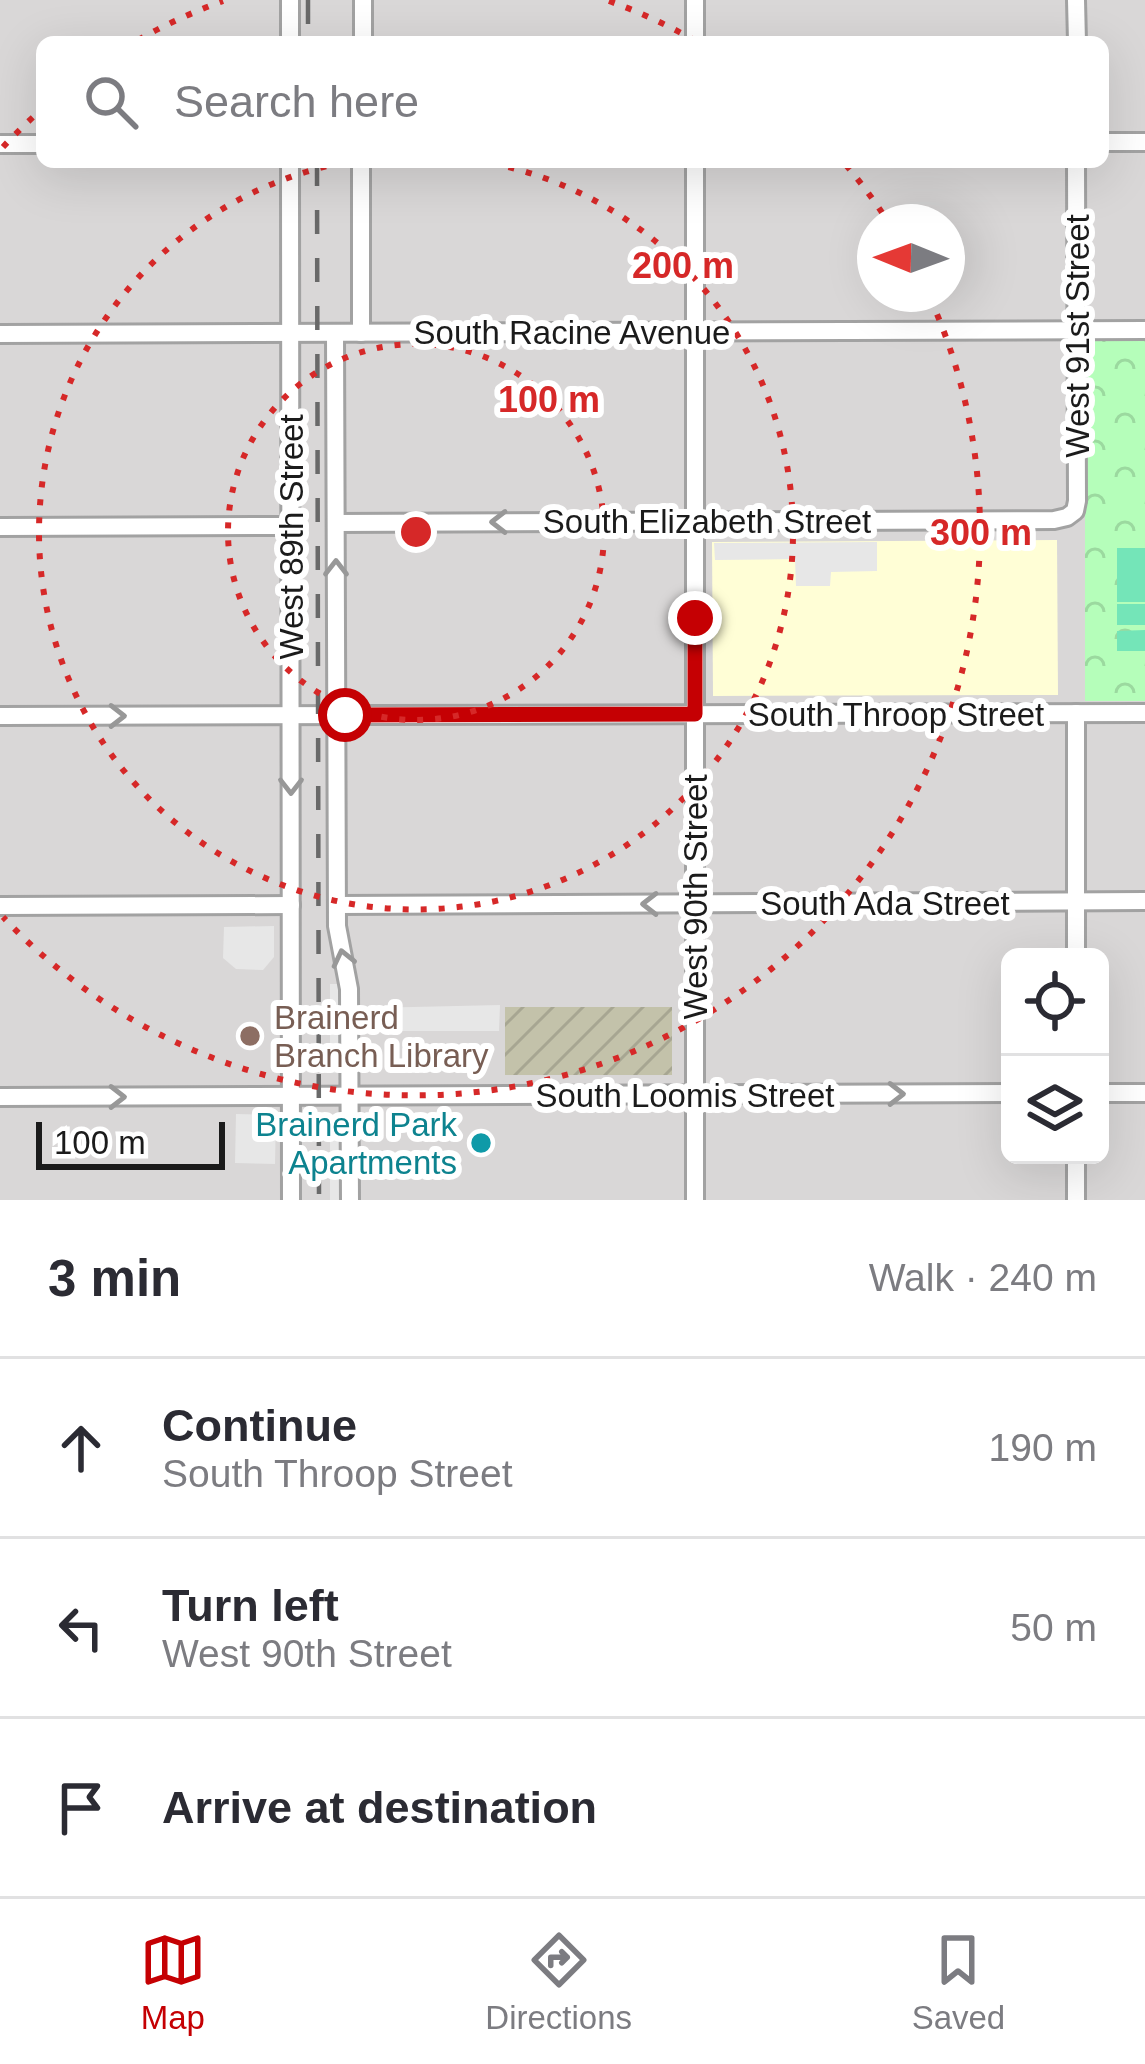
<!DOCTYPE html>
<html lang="en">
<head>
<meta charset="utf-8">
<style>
  body { margin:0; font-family:Arial,sans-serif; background:#f7f7f7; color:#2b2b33 }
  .controls { position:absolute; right:36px; bottom:36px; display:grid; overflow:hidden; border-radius:18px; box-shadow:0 12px 48px #0002 }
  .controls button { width:108px; height:108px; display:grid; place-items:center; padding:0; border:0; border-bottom:3px solid #e1e1e2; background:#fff; color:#2b2b33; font:60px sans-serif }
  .compass { position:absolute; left:857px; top:204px; width:108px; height:108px; border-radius:50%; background:#fff; box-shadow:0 12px 48px #0002; rotate:271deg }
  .scale { position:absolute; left:36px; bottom:30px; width:189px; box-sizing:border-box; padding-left:12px; border:6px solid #1b1b1b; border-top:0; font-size:33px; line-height:42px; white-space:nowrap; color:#1b1b1b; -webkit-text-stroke:9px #fff; paint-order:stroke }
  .stop { position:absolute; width:36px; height:36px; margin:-27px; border:9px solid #c50003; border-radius:50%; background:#fff }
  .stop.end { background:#c50003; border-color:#fff; box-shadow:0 3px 12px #0008 }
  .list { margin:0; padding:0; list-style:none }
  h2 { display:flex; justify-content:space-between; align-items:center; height:156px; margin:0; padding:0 48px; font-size:51px }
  h2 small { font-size:39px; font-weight:400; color:#7c7c81 }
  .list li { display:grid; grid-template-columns:78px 1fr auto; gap:36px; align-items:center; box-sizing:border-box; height:180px; padding:0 48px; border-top:3px solid #e1e1e2 }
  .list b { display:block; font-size:45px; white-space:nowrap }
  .list p { margin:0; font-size:39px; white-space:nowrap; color:#7c7c81 }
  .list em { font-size:39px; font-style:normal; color:#7c7c81 }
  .icon { flex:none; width:66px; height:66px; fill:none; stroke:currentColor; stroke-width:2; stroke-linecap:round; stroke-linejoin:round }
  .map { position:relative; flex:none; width:1145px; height:1200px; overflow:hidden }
  .search { position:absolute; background:#fff; box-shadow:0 12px 48px #0002; left:36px; right:36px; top:36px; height:132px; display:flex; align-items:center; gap:30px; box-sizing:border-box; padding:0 42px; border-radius:18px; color:#7c7c81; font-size:45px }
  .sheet { height:696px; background:#fff }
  nav { display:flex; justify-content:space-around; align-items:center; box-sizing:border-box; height:168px; border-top:3px solid #e1e1e2; background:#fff; font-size:33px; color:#7c7c81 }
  nav a { display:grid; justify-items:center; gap:6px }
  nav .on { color:#c50003 }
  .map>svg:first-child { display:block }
  .residential { fill:#d9d7d7; fill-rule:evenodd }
  .education { fill:#fffed6 }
  .construction { fill:url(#construction-furrows) }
  .park { fill:url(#park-crowns) }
  .pitch { fill:#74e5b8 }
  .parking { fill:#e7e7e7 }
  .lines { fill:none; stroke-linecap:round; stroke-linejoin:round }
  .minor-casing { stroke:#a2a2a2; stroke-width:22 }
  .minor { stroke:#fff; stroke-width:16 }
  .rail { stroke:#696969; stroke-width:4.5; stroke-dasharray:24 24; stroke-linecap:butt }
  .oneway { stroke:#989898 }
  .route { stroke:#c50003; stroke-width:15 }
  .ring { fill:none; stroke:#d62828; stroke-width:6; stroke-dasharray:6 12 }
  .education-dot { fill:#8d6e63; stroke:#fff; stroke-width:4.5 }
  .culture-dot { fill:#0f9aa8; stroke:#fff; stroke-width:4.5 }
  .labels { text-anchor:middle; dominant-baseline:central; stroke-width:12; stroke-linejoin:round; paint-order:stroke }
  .street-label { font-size:33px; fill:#1b1b1b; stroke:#fff }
  .education-label { font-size:33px; fill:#785e54; stroke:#fff; text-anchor:start }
  .culture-label { font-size:33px; fill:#0d838f; stroke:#fff; text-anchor:end }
  .centre { fill:#d62828; stroke:#fff; stroke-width:6 }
  .ring-label { font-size:36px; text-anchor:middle; font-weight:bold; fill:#d62828; stroke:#fff; stroke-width:12; stroke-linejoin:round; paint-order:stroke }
</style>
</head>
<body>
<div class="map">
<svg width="1145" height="1200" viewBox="0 0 1145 1200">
  <defs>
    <pattern id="construction-furrows" width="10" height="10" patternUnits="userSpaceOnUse" patternTransform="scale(3)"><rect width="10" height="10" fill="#c3c2aa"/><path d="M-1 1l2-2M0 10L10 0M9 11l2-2" fill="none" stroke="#a7a692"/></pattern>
    <pattern id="park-crowns" width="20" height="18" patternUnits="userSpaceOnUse" patternTransform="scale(3)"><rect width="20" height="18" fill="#b5feba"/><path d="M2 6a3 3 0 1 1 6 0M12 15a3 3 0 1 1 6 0" fill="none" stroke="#9bd99f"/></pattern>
  </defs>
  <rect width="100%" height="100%" fill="#eee8df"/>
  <!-- residential -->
  <path class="residential" d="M0 0H1145V1200H0ZM42 42H1103V162H42ZM875 222H947V294H875ZM1010 957H1100V1155H1010Z"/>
  <!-- education -->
  <path class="education" d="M1057 540 1058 695 713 696 712 542Z"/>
  <!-- construction -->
  <rect class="construction" x="505" y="1007" width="167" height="68"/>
  <!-- park -->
  <path class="park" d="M1092 338H1145V701H1085V348Z"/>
  <!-- pitch -->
  <g class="pitch">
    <rect x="1117" y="548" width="28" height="54"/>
    <rect x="1117" y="604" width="28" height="21"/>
    <path d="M1145 630V651H1117V631Z"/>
  </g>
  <!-- parking -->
  <g class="parking">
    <path d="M877 542V571L831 572 830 586H796L795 559 715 560 714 543Z"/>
    <path d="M274 926V957L263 970 236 969 223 958 224 927Z"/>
    <rect x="330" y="984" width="14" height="89"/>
    <path d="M500 1005 499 1031H367L369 1008Z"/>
    <path d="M236 1114 276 1115 275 1164 235 1163Z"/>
    <rect x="330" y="1118" width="10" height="82"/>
  </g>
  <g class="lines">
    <defs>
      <g id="minor">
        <path d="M290 0V42"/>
        <path d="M1076 0 1077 42"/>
        <path d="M363 42V0"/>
        <path d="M695 42V0"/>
        <path d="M1103 142H1145"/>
        <path d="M0 144H42"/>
        <path d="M290 162 291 1200"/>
        <path d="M361 162V333"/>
        <path d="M335 333 337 926 349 989 350 1200"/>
        <path d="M0 334 1145 330"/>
        <path d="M336 523 1054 520 1067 517 1075 511 1077 501 1076 162"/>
        <path d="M0 527 290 526"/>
        <path d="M1076 713V957"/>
        <path d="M0 716 1145 713"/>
        <path d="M337 905 1145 901"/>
        <path d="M0 906 291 905"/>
        <path d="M1100 1093H1145"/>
        <path d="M0 1097 1010 1093"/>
        <path d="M1076 1155V1200"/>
        <path d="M695 1200V162"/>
      </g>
    </defs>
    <!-- minor casing -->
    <use href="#minor" class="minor-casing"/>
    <!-- minor -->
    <use href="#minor" class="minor"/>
    <!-- rail -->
    <g class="rail">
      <path d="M308 0V42"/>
      <path d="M317 162 319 1200"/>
    </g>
  </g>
  <!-- one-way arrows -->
  <defs><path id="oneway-chevron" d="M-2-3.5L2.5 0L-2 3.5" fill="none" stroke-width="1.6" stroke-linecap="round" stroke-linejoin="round" transform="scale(3)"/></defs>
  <g class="oneway">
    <use href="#oneway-chevron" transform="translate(499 522) rotate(180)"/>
    <use href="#oneway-chevron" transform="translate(336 568) rotate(-90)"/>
    <use href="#oneway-chevron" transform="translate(117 716)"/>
    <use href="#oneway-chevron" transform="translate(291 786) rotate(90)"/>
    <use href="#oneway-chevron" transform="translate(650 904) rotate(180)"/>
    <use href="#oneway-chevron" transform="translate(343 958) rotate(-103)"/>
    <use href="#oneway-chevron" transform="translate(896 1094)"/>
    <use href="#oneway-chevron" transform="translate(117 1097)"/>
  </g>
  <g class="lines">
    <!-- route -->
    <path class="route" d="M345 715 695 714V618"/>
  </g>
  <!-- distance rings -->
  <g class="ring">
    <circle cx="416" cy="532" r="188"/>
    <path d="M491 163A377 377 0 1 1 341 163"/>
    <path d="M3 147A565 565 0 0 1 42 109M138 40A565 565 0 0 1 223 1M609 1A565 565 0 0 1 694 40M846 165A565 565 0 0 1 887 220M930 298A565 565 0 0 1 3 917"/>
  </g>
  <!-- markers -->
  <circle class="education-dot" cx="250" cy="1036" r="12"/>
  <circle class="culture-dot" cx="481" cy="1143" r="12"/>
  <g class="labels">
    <!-- street labels -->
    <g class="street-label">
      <text x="572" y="332">South Racine Avenue</text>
      <text transform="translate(1077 336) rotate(-90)">West 91st Street</text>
      <text x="707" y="521">South Elizabeth Street</text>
      <text transform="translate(291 537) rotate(-90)">West 89th Street</text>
      <text x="896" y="714">South Throop Street</text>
      <text transform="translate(695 897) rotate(-90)">West 90th Street</text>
      <text x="885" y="903">South Ada Street</text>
      <text x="685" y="1095">South Loomis Street</text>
    </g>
    <!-- education labels -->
    <g class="education-label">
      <text x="274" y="1017">Brainerd<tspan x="274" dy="38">Branch Library</tspan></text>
    </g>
    <!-- culture labels -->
    <g class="culture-label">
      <text x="457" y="1124">Brainerd Park<tspan x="457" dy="38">Apartments</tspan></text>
    </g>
  </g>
  <circle cx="416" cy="532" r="18" class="centre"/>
  <g class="ring-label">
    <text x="683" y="278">200 m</text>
    <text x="549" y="412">100 m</text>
    <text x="981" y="545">300 m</text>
  </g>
</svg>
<div class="controls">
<button><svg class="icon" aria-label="locate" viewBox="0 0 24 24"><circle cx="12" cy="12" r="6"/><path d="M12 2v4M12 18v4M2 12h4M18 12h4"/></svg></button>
<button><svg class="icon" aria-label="layers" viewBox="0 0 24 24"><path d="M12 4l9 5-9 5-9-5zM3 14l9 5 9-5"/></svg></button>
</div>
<svg class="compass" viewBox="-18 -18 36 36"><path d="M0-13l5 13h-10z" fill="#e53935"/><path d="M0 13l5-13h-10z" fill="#7c7c81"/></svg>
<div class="scale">100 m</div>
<div class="stop" style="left:345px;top:715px"></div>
<div class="stop end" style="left:695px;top:618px"></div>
<div class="search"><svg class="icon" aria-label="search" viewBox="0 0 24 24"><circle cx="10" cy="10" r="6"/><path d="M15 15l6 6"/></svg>Search here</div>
</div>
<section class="sheet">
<h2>3 min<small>Walk · 240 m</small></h2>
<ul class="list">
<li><svg class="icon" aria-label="ahead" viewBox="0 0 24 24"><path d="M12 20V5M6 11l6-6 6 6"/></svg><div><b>Continue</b><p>South Throop Street</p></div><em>190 m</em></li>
<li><svg class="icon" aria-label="left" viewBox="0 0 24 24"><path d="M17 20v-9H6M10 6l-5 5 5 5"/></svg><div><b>Turn left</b><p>West 90th Street</p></div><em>50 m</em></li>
<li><svg class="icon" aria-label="arrive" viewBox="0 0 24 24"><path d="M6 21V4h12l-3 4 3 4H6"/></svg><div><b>Arrive at destination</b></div></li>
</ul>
</section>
<nav>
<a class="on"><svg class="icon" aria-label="map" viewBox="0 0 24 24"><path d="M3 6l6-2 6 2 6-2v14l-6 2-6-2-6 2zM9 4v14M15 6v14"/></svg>Map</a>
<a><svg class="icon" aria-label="directions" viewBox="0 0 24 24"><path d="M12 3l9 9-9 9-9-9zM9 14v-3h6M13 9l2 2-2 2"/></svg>Directions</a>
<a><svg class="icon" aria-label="saved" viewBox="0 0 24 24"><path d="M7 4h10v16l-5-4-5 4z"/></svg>Saved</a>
</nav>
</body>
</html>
